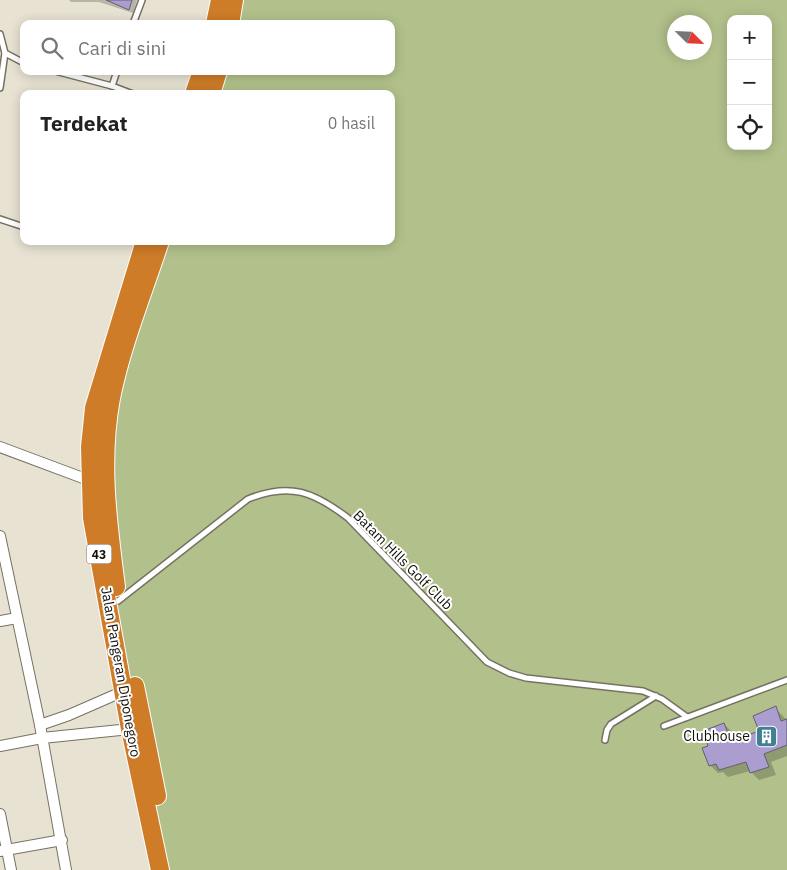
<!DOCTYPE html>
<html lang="id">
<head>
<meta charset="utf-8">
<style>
  body { margin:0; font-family:"IBM Plex Sans",sans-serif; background:#f2f2f2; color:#222 }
  .controls { position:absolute; right:15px; top:15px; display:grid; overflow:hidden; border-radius:10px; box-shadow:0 2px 12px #0003 }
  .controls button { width:45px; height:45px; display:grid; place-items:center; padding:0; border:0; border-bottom:1px solid #e0e0e0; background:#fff; color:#222; font:25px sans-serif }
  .compass { position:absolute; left:667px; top:15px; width:45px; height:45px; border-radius:50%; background:#fff; box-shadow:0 2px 12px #0003; rotate:114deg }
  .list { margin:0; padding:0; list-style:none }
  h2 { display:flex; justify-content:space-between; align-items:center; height:65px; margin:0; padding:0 20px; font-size:21px }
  h2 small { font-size:16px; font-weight:400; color:#767676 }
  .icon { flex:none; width:28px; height:28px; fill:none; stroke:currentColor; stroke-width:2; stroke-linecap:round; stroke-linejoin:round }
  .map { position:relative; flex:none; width:787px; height:870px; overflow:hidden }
  .search { position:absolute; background:#fff; box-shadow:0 2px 12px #0003; left:20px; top:20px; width:375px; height:55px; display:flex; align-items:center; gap:12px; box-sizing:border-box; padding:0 18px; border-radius:10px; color:#767676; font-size:19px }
  .panel { position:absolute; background:#fff; box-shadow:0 2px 12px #0003; left:20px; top:90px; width:375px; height:155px; border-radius:10px }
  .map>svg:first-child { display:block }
  .green { fill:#b2c18b; fill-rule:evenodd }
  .shadow { fill:#0003 }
  .building { fill:#ac9dd1; stroke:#635f6d }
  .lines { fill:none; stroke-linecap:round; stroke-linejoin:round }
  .lane-casing { stroke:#767263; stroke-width:8 }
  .street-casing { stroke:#767263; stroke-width:12 }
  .highway-casing { stroke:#fff; stroke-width:20 }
  .lane { stroke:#fff; stroke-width:5 }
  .street { stroke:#fff; stroke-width:10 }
  .highway { stroke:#ce7c28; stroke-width:18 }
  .labels { text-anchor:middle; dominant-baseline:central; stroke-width:4; stroke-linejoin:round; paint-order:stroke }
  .shield { fill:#fff; stroke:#595854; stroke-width:1 }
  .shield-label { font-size:12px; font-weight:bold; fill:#12100b }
  .street-label { font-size:14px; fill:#12100b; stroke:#fff }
  .poi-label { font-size:14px; fill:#12100b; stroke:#fff; text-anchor:end }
</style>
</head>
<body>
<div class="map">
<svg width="787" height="870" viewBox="0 0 787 870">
  <rect width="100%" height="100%" fill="#e7e2d2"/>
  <!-- green -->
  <path class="green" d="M229 0H787V870H167L108 564 101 442 155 241H391V94H207L214 71H391V24H225ZM731 19H768V146H731ZM674 22H704V52H674Z"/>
  <!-- shadow -->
  <g class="shadow">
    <path d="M69 0H137L133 13 99 2H71Z"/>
    <path d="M775 708 787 720V756L771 762 776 775 759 780 750 771 728 777 723 772 718 773 710 765V746L724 724 732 732 735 741 761 731Z"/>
  </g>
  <!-- building -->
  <g class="building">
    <path d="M106 0H132L129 10Z"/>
    <path d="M776 706 781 721 787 719V745L764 754 769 767 750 773 746 762 719 770 716 764 709 766 702 748 708 746 703 731 724 723 731 741 759 731 753 716Z"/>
  </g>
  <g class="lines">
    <defs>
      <g id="lane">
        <path d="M133 24 142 0"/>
        <path d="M0 34 5 53 24 63"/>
        <path d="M55 71 112 86"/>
        <path d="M117 71 112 86 133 94"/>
        <path d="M0 88 5 53"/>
        <path d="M0 219 24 227"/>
        <path d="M118 601 248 499C290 482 314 492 348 518L487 662 509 673 526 678 643 691 662 699 687 717"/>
        <path d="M664 726 787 680"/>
        <path d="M605 740 607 730 611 724 656 696"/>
      </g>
      <g id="street">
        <path d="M0 447 91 481"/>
        <path d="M0 536 40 725 66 870"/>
        <path d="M0 621 17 618"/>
        <path d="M40 725 69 715 124 691"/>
        <path d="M0 746 42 738 130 729"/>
        <path d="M0 814 11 870"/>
        <path d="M0 851 62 840"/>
      </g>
      <g id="highway">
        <path d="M215 24 220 0"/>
        <path d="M230 24 234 0"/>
        <path d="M194 94 202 71"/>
        <path d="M211 94 218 71"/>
        <path d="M145 241 94 408 90 447 92 518 130 729 160 870"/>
        <path d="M116 587C108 524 99 462 111 398 122 344 143 293 160 241"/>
        <path d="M135 686 157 796"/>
      </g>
    </defs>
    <!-- lane casing -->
    <use href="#lane" class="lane-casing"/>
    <!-- street casing -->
    <use href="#street" class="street-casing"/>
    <!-- highway casing -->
    <use href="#highway" class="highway-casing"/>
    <!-- lane -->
    <use href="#lane" class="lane"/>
    <!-- street -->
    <use href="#street" class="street"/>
    <!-- highway -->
    <use href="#highway" class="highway"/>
  </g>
  <!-- icons -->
  <defs>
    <symbol id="building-square" viewBox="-11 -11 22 22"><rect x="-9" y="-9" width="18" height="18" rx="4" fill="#407f94" stroke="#fff"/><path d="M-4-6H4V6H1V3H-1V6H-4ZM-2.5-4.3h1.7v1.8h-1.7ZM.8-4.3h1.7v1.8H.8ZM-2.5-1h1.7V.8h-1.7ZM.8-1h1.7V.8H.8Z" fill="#fff"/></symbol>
  </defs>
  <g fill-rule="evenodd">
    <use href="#building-square" x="754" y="724" width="25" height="25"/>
  </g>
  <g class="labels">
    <!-- shield labels -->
    <rect class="shield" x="86.5" y="544.5" width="25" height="19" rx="4"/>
    <g class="shield-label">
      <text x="99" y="554">43</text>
    </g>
    <!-- street labels -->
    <g class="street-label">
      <text transform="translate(403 560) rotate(45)">Batam Hills Golf Club</text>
      <text transform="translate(121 672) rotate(80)">Jalan Pangeran Diponegoro</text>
    </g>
    <!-- poi labels -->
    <g class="poi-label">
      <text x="750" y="736">Clubhouse</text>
    </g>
  </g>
</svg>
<div class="controls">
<button>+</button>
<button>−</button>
<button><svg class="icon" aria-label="locate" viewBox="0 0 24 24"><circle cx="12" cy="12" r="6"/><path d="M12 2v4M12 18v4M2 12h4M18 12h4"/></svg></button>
</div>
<svg class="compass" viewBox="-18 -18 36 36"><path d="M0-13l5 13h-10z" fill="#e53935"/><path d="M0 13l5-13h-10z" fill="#767676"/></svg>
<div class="search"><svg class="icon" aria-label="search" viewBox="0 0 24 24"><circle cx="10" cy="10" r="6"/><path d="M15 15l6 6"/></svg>Cari di sini</div>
<section class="panel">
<h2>Terdekat<small>0 hasil</small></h2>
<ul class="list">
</ul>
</section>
</div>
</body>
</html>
